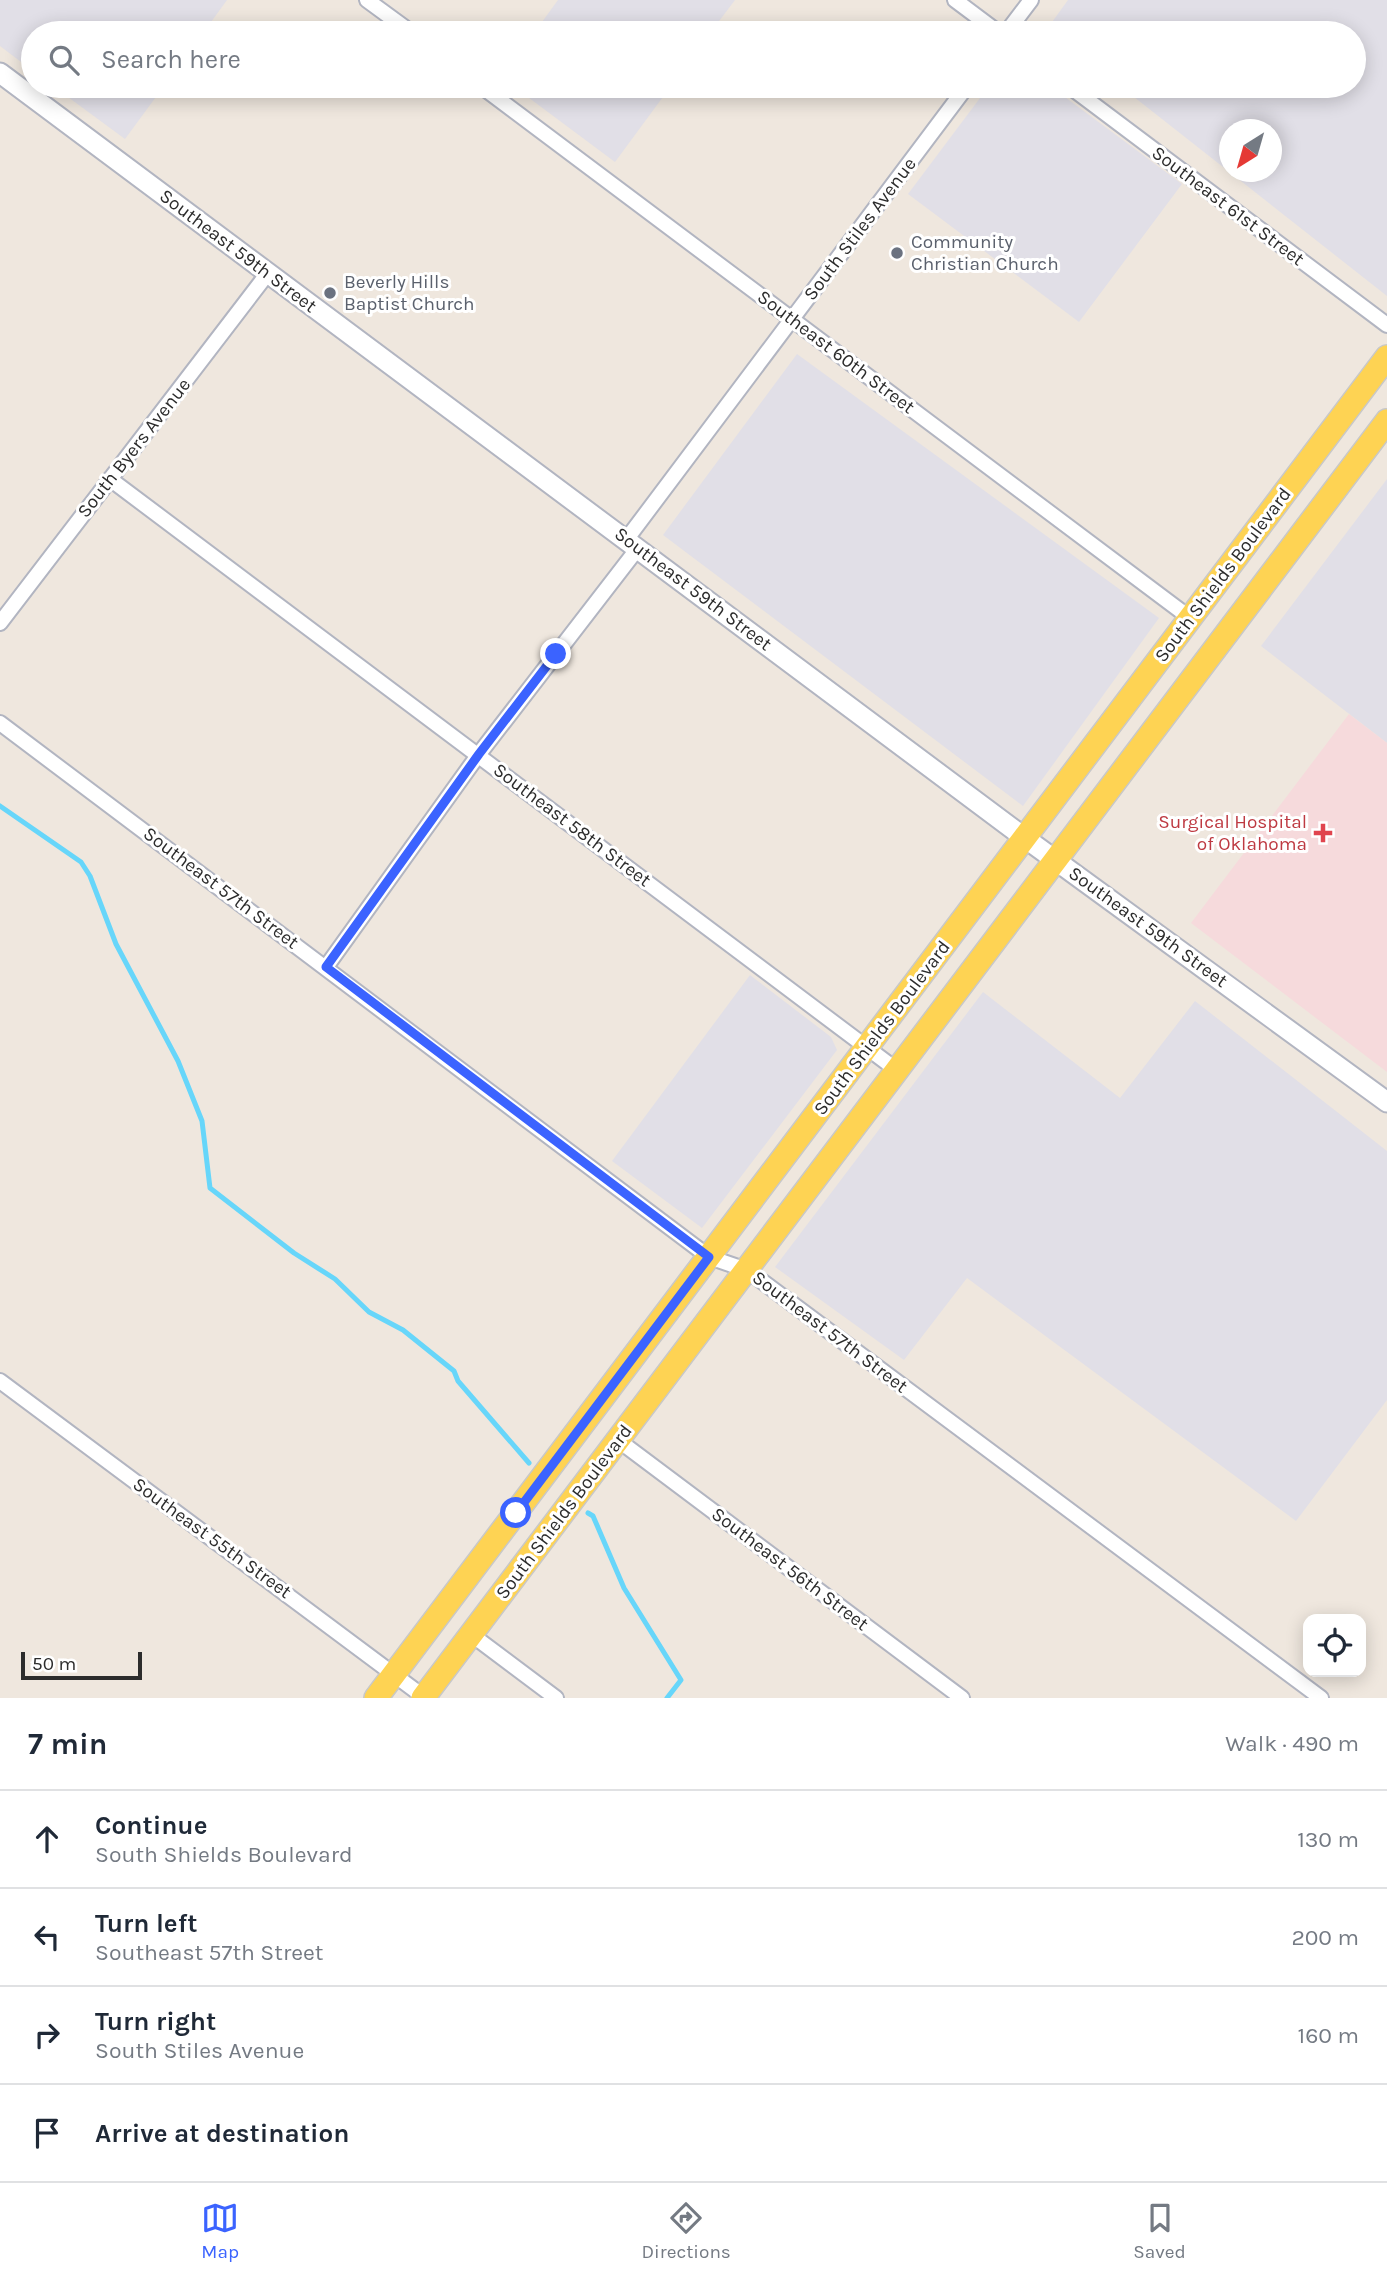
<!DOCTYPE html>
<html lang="en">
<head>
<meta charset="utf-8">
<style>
  body { margin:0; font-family:Karla,sans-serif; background:#f2f2f3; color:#1f2937 }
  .controls { position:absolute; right:21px; bottom:21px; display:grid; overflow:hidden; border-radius:14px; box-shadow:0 4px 18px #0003 }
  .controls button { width:63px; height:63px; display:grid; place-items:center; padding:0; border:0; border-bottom:2px solid #e0e1e3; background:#fff; color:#1f2937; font:35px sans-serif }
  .compass { position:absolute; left:1219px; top:119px; width:63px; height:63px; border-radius:50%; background:#fff; box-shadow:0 4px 18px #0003; rotate:217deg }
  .scale { position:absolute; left:21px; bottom:18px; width:121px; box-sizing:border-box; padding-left:7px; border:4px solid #2c2c2c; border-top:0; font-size:19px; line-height:24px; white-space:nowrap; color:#2c2c2c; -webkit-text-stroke:5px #fff; paint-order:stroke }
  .stop { position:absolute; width:21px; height:21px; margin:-16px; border:5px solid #3b63ff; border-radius:50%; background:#fff }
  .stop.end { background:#3b63ff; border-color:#fff; box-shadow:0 2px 7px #0008 }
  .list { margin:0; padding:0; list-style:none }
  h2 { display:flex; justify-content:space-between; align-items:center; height:91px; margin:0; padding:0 28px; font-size:30px }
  h2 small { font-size:23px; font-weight:400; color:#747a83 }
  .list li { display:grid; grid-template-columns:46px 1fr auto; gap:21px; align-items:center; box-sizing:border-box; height:98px; padding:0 28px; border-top:2px solid #e0e1e3 }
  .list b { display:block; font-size:26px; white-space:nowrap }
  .list p { margin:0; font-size:23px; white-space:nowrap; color:#747a83 }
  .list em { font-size:23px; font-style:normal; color:#747a83 }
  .icon { flex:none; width:38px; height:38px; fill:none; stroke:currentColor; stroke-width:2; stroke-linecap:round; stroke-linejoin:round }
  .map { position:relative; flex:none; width:1387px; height:1698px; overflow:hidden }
  .search { position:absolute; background:#fff; box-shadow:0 4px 18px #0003; left:21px; right:21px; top:21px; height:77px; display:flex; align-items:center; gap:18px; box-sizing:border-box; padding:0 24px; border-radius:38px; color:#747a83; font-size:26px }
  .sheet { height:483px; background:#fff }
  nav { display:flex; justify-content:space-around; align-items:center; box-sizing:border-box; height:98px; border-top:2px solid #e0e1e3; background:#fff; font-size:19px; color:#747a83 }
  nav a { display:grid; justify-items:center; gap:4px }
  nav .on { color:#3b63ff }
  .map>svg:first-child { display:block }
  .industrial { fill:#e1dfe7; fill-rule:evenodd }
  .medical { fill:#f6dadc }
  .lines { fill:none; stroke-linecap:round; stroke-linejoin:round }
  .stream { stroke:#67d6fa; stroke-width:5 }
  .minor-casing { stroke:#b2b5c1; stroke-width:18 }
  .secondary-casing { stroke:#b2b5c1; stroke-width:23 }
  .primary-casing { stroke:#c8c8c8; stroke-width:26 }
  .minor { stroke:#fff; stroke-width:14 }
  .secondary { stroke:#fff; stroke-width:19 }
  .primary { stroke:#fed353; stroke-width:23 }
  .route { stroke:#3b63ff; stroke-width:9 }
  .worship-dot { fill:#6b7280; stroke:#fff; stroke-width:2.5 }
  .health-dot { fill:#e0444e; stroke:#fff; stroke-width:2.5 }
  .labels { text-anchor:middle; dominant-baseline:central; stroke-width:6; stroke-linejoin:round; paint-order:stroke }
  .street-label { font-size:19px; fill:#2c2c2c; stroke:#fff }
  .worship-label { font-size:19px; fill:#5b616d; stroke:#fff; text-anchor:start }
  .health-label { font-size:19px; fill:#be3a42; stroke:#fff; text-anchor:end }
</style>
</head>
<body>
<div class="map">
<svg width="1387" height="1698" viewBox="0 0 1387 1698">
  <rect width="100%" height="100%" fill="#efe7de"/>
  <!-- industrial -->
  <g class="industrial">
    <path d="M0 0H227L203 33H33V71L0 46Z"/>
    <path d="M558 0H735L710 33H534Z"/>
    <path d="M1068 0H1387V296L1120 86H1354V33H1053L1047 29ZM1230 130H1272V172H1230Z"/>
    <path d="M53 86H164L125 139Z"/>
    <path d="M513 86H671L615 162Z"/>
    <path d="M989 86H1050L1182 184 1079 322 908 194Z"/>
    <path d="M797 354 1159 618 1023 806 663 535Z"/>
    <path d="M1387 479V743L1261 646Z"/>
    <path d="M750 975 831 1037 837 1050 702 1228 612 1161Z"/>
    <path d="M983 992 1120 1098 1195 1001 1387 1151V1400L1296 1521 967 1278 904 1360 775 1267Z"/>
  </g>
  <!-- medical -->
  <path class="medical" d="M1349 714 1387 743V1072L1191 923Z"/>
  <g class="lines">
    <!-- stream -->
    <g class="stream">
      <path d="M0 806 81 862 90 876 116 944 178 1061 202 1121 210 1188 294 1253 335 1279 369 1312 403 1330 454 1371 458 1381 529 1463"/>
      <path d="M588 1513 593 1516 624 1588 681 1680 667 1698"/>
    </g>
    <defs>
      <g id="minor">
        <path d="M367 0 412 33"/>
        <path d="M955 0 999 33"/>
        <path d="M1006 33 1031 0"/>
        <path d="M481 86 1190 618"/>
        <path d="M1069 86 1387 325"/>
        <path d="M110 479 898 1071"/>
        <path d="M626 540 967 86"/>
        <path d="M0 623 268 273"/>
        <path d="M0 723 709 1257 747 1270 1321 1698"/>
        <path d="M326 967 479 754 638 548"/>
        <path d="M0 1381 424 1697"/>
        <path d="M618 1440 962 1698"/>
        <path d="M472 1635 556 1698"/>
      </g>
      <path id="secondary" d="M0 73 1025 838 1387 1102"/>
      <g id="primary">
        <path d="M376 1698 1387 357"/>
        <path d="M423 1698 1387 421"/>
      </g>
    </defs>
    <!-- minor casing -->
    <use href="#minor" class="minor-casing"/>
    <!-- secondary casing -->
    <use href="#secondary" class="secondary-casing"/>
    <!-- primary casing -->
    <use href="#primary" class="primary-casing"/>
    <!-- minor -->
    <use href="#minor" class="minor"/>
    <!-- secondary -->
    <use href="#secondary" class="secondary"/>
    <!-- primary -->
    <use href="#primary" class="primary"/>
  </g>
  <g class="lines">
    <!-- route -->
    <path class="route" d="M516 1513 709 1257 326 967 479 754 556 654"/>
  </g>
  <!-- markers -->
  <g class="worship-dot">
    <circle cx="897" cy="253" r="7"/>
    <circle cx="330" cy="293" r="7"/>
  </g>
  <path class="health-dot" d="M1319.5 822.5h7v7h7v7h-7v7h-7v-7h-7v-7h7z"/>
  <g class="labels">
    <!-- street labels -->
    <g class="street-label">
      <text transform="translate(1228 206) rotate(37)">Southeast 61st Street</text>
      <text transform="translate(860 229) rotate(-53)">South Stiles Avenue</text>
      <text transform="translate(238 251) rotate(37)">Southeast 59th Street</text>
      <text transform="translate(836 352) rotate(37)">Southeast 60th Street</text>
      <text transform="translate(134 448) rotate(-52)">South Byers Avenue</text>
      <text transform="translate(1223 575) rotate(-53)">South Shields Boulevard</text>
      <text transform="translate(693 589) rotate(37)">Southeast 59th Street</text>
      <text transform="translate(572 825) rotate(37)">Southeast 58th Street</text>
      <text transform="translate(221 888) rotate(37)">Southeast 57th Street</text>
      <text transform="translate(1148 927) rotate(36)">Southeast 59th Street</text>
      <text transform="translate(882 1028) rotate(-53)">South Shields Boulevard</text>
      <text transform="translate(830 1332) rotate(37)">Southeast 57th Street</text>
      <text transform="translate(564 1512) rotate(-53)">South Shields Boulevard</text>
      <text transform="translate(212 1538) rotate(36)">Southeast 55th Street</text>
      <text transform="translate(790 1569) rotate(37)">Southeast 56th Street</text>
    </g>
    <!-- worship labels -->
    <g class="worship-label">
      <text x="911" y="242">Community<tspan x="911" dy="22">Christian Church</tspan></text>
      <text x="344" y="282">Beverly Hills<tspan x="344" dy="22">Baptist Church</tspan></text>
    </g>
    <!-- health labels -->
    <g class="health-label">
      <text x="1307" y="822">Surgical Hospital<tspan x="1307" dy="22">of Oklahoma</tspan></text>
    </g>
  </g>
</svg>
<div class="controls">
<button><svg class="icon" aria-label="locate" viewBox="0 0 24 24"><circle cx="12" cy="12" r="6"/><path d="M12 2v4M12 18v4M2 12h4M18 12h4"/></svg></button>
</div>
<svg class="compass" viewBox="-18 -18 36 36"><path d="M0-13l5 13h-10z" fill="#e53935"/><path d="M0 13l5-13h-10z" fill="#747a83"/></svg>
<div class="scale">50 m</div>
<div class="stop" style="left:516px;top:1513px"></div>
<div class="stop end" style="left:556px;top:654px"></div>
<div class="search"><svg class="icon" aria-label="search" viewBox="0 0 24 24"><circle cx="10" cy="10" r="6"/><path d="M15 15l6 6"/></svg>Search here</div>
</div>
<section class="sheet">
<h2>7 min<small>Walk · 490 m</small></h2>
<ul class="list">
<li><svg class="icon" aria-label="ahead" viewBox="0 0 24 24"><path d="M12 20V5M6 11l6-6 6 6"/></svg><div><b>Continue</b><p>South Shields Boulevard</p></div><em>130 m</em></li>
<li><svg class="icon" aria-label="left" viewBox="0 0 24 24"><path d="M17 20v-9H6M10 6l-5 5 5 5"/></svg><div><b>Turn left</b><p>Southeast 57th Street</p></div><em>200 m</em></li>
<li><svg class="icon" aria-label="right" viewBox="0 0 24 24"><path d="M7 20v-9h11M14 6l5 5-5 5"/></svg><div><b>Turn right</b><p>South Stiles Avenue</p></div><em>160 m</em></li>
<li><svg class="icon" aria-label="arrive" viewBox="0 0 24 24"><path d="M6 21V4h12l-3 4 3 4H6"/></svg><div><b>Arrive at destination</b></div></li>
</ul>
</section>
<nav>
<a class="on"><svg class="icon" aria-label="map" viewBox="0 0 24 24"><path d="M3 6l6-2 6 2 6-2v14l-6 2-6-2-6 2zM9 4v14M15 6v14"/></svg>Map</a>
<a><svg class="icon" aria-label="directions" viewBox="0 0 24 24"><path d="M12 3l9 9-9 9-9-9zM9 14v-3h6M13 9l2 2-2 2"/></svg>Directions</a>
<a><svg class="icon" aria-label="saved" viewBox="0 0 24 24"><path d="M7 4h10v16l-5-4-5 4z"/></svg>Saved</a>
</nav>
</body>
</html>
